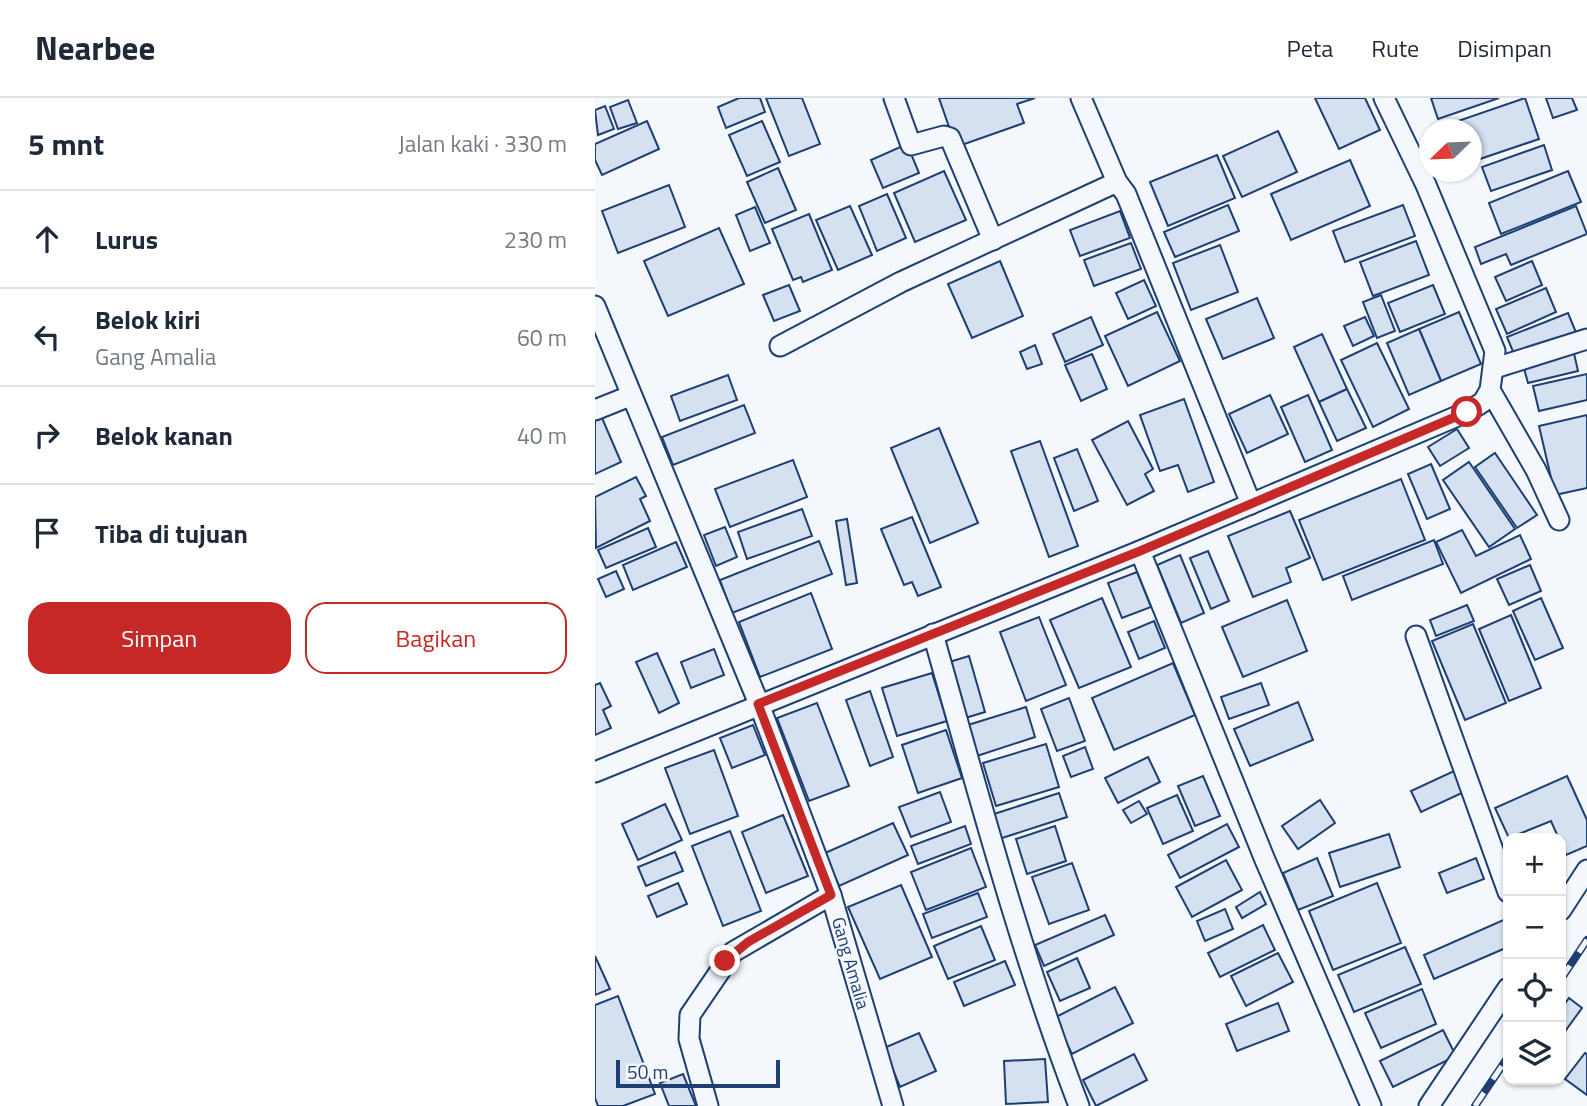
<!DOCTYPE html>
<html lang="id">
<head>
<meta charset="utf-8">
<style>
  body { margin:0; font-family:"Titillium Web",sans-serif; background:#f2f2f3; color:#1f2937 }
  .controls { position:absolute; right:21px; bottom:21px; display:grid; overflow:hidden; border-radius:14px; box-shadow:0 2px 5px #0004 }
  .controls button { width:63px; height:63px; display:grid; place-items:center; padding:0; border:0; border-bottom:2px solid #e0e1e3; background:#fff; color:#1f2937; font:35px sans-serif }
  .compass { position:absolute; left:824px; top:21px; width:63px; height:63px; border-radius:50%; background:#fff; box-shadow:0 2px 5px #0004; rotate:247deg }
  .scale { position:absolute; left:21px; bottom:18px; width:164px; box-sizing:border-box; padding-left:7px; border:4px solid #1d3f73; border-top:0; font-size:19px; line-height:24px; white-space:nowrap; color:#1d3f73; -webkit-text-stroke:5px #f4f7fb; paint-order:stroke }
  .stop { position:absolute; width:21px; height:21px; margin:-16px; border:5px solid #c62828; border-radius:50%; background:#fff }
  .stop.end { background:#c62828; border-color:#fff; box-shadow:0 2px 7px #0008 }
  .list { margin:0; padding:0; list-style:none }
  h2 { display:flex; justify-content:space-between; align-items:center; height:91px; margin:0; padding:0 28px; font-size:30px }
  h2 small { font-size:23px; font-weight:400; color:#747a83 }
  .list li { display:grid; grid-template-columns:46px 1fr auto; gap:21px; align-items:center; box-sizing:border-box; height:98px; padding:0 28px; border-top:2px solid #e0e1e3 }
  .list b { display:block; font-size:26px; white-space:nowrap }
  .list p { margin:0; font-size:23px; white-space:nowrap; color:#747a83 }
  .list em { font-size:23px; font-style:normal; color:#747a83 }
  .actions { display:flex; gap:14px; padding:21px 28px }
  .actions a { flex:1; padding:16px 0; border:2px solid #c62828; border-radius:21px; text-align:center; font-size:24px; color:#c62828 }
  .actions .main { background:#c62828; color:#fff }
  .icon { flex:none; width:38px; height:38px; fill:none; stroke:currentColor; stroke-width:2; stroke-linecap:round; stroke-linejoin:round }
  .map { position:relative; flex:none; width:992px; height:1008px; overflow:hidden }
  header { display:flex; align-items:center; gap:42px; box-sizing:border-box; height:98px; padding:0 35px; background:#fff; border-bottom:2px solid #e0e1e3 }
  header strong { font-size:33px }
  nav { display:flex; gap:38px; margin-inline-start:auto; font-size:24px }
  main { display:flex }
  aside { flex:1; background:#fff }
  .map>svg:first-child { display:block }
  .building { fill:#d5e0f0; stroke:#1d3f73; stroke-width:2 }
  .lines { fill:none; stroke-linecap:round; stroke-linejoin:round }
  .minor-casing { stroke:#1d3f73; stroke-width:23 }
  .minor { stroke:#f4f7fb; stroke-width:19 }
  .rail-casing { stroke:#1d3f73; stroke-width:8 }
  .rail { stroke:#f4f7fb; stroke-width:5; stroke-dasharray:16; stroke-linecap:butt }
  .route { stroke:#c62828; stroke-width:9 }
  .labels { text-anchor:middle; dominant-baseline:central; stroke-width:5; stroke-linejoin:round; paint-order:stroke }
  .street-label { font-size:18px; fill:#1d3f73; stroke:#f4f7fb }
</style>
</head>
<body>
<header>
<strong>Nearbee</strong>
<nav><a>Peta</a><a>Rute</a><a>Disimpan</a></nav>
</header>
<main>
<aside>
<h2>5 mnt<small>Jalan kaki · 330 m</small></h2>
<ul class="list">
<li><svg class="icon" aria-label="ahead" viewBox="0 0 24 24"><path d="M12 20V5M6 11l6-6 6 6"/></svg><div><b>Lurus</b></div><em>230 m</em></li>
<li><svg class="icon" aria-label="left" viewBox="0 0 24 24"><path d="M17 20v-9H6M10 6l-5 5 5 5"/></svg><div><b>Belok kiri</b><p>Gang Amalia</p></div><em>60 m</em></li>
<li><svg class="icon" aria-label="right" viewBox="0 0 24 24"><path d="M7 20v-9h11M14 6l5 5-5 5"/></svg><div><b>Belok kanan</b></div><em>40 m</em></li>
<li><svg class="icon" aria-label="arrive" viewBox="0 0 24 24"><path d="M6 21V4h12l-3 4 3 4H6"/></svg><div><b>Tiba di tujuan</b></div></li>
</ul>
<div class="actions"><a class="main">Simpan</a><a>Bagikan</a></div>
</aside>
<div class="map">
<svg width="992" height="1008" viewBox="0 0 992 1008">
  <rect width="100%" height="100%" fill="#f4f7fb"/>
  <!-- building -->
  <g class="building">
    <path d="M144 0H165L170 14 131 30 123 9Z"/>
    <path d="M171 0H207L225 46 194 58Z"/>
    <path d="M344 0H440L422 6 429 25 361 49Z"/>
    <path d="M720 0H770L785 32 744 51Z"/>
    <path d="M836 0H904L843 21Z"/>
    <path d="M930 0 944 41 876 64V32H863L860 24Z"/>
    <path d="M951 0H977L982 12 958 20Z"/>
    <path d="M33 2 42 25 23 31 15 9Z"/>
    <path d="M10 8 19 31 3 37 0 12Z"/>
    <path d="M52 23 64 51 7 77 0 62V46Z"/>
    <path d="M167 23 185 64 152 78 134 37Z"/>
    <path d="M683 33 702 74 647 99 628 58Z"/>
    <path d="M312 46 324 75 288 90 276 62Z"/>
    <path d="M949 47 957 72 896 93 887 69Z"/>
    <path d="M622 57 640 100 573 128 555 84Z"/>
    <path d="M755 62 775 108 696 142 676 96Z"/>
    <path d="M183 70 201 112 170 125 152 84Z"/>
    <path d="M349 73 371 122 320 144 299 95Z"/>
    <path d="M973 73 986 104 906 136 894 105Z"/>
    <path d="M74 87 90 129 23 155 7 113Z"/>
    <path d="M292 96 311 140 282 153 264 108Z"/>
    <path d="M633 107 644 133 580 159 569 134Z"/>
    <path d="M808 107 820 138 750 164 738 133Z"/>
    <path d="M255 108 277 157 243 172 221 122Z"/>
    <path d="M981 108 992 136 916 167 911 156 886 166 880 149Z"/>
    <path d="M160 109 175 145 155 153 141 117Z"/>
    <path d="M525 113 535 140 485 158 475 132Z"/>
    <path d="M214 116 237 172 208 184 206 179 198 182 177 131Z"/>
    <path d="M124 130 149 186 73 218 49 163Z"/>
    <path d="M821 143 834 177 778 198 765 164Z"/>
    <path d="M536 145 546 171 499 188 489 162Z"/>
    <path d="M625 147 643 194 596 212 578 165Z"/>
    <path d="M405 163 428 218 377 240 353 186Z"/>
    <path d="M937 163 947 187 911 203 900 179Z"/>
    <path d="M549 182 561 208 533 221 521 195Z"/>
    <path d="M194 187 205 213 179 223 168 197Z"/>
    <path d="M838 187 850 216 805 234 793 205Z"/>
    <path d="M951 190 961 214 912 236 901 211Z"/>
    <path d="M786 197 800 233 782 240 768 204Z"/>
    <path d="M662 200 679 240 628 261 611 221Z"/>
    <path d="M562 214 585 263 533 288 510 238Z"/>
    <path d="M864 214 886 266 846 283 824 231Z"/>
    <path d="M973 215 982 237 921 261 912 239Z"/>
    <path d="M496 219 508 247 470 264 458 236Z"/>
    <path d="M770 219 779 238 758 248 749 228Z"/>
    <path d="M824 231 846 283 814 297 792 245Z"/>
    <path d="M727 236 752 291 724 304 699 249Z"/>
    <path d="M782 245 814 311 778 329 746 262Z"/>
    <path d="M440 247 447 266 432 271 425 254Z"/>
    <path d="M978 251 983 273 933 285 927 263Z"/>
    <path d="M497 256 512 291 486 303 470 267Z"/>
    <path d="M992 276V302L944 313 938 288Z"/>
    <path d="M133 277 142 302 85 323 76 298Z"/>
    <path d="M752 291 771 330 742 343 724 304Z"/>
    <path d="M675 297 693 336 652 355 634 316Z"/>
    <path d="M713 297 737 352 710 364 686 309Z"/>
    <path d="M589 301 619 384 593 394 583 367 565 373 545 317Z"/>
    <path d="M149 307 160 335 78 367 67 339Z"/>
    <path d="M4 313 26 364 0 376V315Z"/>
    <path d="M992 317V390L960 397 944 328Z"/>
    <path d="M533 323 558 371 550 376 559 393 532 407 497 342Z"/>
    <path d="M344 330 383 425 335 445 296 350Z"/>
    <path d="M862 331 874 350 845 368 833 349Z"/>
    <path d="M445 343 483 448 454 459 416 353Z"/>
    <path d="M482 351 503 403 479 413 459 360Z"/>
    <path d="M900 355 942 417 922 430 880 369Z"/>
    <path d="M198 362 212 399 135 429 120 391Z"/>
    <path d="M874 364 920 431 894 449 848 382Z"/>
    <path d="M836 366 855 411 832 421 813 376Z"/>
    <path d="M41 379 51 398 45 401 55 423 1 450 0 399Z"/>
    <path d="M806 381 830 442 728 482 704 422Z"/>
    <path d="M207 411 217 438 152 461 143 434Z"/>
    <path d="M695 413 715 460 691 470 696 484 658 499 633 438Z"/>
    <path d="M317 419 346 489 323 498 317 484 309 487 286 431Z"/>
    <path d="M252 421 262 485 251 487 241 423Z"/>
    <path d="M130 429 142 459 121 468 109 437Z"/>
    <path d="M53 430 61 449 11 470 3 452Z"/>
    <path d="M867 432 881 458 925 437 936 461 866 495 841 444Z"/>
    <path d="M839 442 848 466 757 502 748 478Z"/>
    <path d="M224 443 237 476 137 515 125 482Z"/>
    <path d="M81 444 92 469 38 492 28 467Z"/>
    <path d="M613 453 634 503 616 511 595 460Z"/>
    <path d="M585 457 609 515 586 525 562 467Z"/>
    <path d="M935 467 946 493 914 507 902 481Z"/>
    <path d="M21 473 29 491 11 499 3 481Z"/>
    <path d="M542 474 556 509 527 520 513 485Z"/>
    <path d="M216 495 237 551 165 579 144 524Z"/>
    <path d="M507 500 536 569 484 590 455 522Z"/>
    <path d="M946 500 968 550 940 562 918 513Z"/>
    <path d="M692 502 712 553 648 579 627 529Z"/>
    <path d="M872 507 879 523 841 538 835 522Z"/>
    <path d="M916 517 946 590 914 603 884 531Z"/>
    <path d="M444 519 471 587 431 603 405 534Z"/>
    <path d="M559 523 570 550 544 561 533 534Z"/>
    <path d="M878 526 911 605 870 622 837 543Z"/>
    <path d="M119 551 129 577 96 590 86 564Z"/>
    <path d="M62 555 84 605 64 615 41 564Z"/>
    <path d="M374 558 390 614 367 621 351 565Z"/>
    <path d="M578 565 600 617 519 652 497 600Z"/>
    <path d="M337 575 352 623 302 638 287 590Z"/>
    <path d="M5 585 16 608 8 612 16 630 0 637V587Z"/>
    <path d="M666 585 674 607 634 621 626 599Z"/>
    <path d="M275 593 298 659 275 668 251 602Z"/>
    <path d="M474 600 490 643 462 653 446 611Z"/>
    <path d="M703 604 718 642 655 668 639 631Z"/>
    <path d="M222 605 254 688 214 703 182 620Z"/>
    <path d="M431 609 440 639 382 658 373 627Z"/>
    <path d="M158 627 170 657 137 670 125 640Z"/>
    <path d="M351 632 367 680 323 695 307 647Z"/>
    <path d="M451 646 464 689 401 708 388 665Z"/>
    <path d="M490 649 498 671 476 679 468 658Z"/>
    <path d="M119 652 143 718 95 736 70 670Z"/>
    <path d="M553 659 565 684 523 705 510 680Z"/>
    <path d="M859 673 869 694 826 714 816 693Z"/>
    <path d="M608 678 625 718 600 728 583 688Z"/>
    <path d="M972 678 992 722V748L971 757 956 723 914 740 900 710Z"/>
    <path d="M345 694 356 724 316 739 304 709Z"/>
    <path d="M464 695 472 719 404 741 396 717Z"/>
    <path d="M582 697 598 733 568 746 552 710Z"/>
    <path d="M725 702 740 725 703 751 687 728Z"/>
    <path d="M544 703 552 716 536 725 528 712Z"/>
    <path d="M70 706 87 742 43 762 27 726Z"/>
    <path d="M188 717 213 778 171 795 147 734Z"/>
    <path d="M298 725 313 757 244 788 230 755Z"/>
    <path d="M632 726 644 749 585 780 573 757Z"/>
    <path d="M370 728 376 746 323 766 316 748Z"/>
    <path d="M460 728 471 763 432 776 421 741Z"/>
    <path d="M135 733 166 813 128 828 97 748Z"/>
    <path d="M794 736 805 769 745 789 734 755Z"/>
    <path d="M376 750 391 789 331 812 316 774Z"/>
    <path d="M80 754 88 773 51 788 43 769Z"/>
    <path d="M722 760 738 798 703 812 688 775Z"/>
    <path d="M881 760 889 781 852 795 844 775Z"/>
    <path d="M631 762 647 792 597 819 581 789Z"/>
    <path d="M477 765 494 812 454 826 437 779Z"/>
    <path d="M83 785 92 806 62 819 53 798Z"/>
    <path d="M782 785 806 845 738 872 714 813Z"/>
    <path d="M306 787 337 859 285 881 253 809Z"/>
    <path d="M665 794 671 806 647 820 641 809Z"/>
    <path d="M383 795 392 819 337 840 328 816Z"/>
    <path d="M630 811 638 831 610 843 602 823Z"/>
    <path d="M510 817 519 837 449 868 440 847Z"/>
    <path d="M913 820V849L839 881 829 857Z"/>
    <path d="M668 827 680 852 625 879 613 855Z"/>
    <path d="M386 828 400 862 353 881 339 848Z"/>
    <path d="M810 849 826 886 759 914 743 877Z"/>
    <path d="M683 855 698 884 651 908 636 878Z"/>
    <path d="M0 858 15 891 0 897Z"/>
    <path d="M482 860 495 890 465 903 452 874Z"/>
    <path d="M410 863 420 887 369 908 359 884Z"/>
    <path d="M520 889 538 925 477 956 459 920Z"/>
    <path d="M827 891 841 926 786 950 770 915Z"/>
    <path d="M23 898 60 996 28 1008H3L0 1000V907Z"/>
    <path d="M974 900 987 910 966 939V911Z"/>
    <path d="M683 905 694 933 642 953 631 926Z"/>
    <path d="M848 932 861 958 798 989 785 963Z"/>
    <path d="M324 935 341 973 305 989 289 950Z"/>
    <path d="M990 955 992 956V997L970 981Z"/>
    <path d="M539 956 552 982 501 1008 488 982Z"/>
    <path d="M450 961 453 1004 411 1006 409 963Z"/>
    <path d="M88 976 101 1008H74L65 985Z"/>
  </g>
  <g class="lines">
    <defs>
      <g id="minor">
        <path d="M299 0 316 47 349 38 355 40 398 142"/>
        <path d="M486 0 522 84 531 96 656 406"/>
        <path d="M0 208 164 606 236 797 298 1008"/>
        <path d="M185 248 306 184 522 84"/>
        <path d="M900 270 992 241"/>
        <path d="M895 292 941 372 964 422"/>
        <path d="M0 312 35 298"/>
        <path d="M545 453 670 762 776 1008"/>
        <path d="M338 536C383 694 425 854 484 1008"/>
        <path d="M821 538 913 794"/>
        <path d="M0 674 545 453 872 314 888 304 895 292 900 253 831 87 789 0"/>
        <path d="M966 812 992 772"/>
        <path d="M113 1008 94 941 95 917 138 854 236 797"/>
        <path d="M834 1008 913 890"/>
      </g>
    </defs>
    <!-- minor casing -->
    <use href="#minor" class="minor-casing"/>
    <!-- minor -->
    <use href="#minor" class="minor"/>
    <defs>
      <g id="rail">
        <path d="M966 881 992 842"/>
        <path d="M880 1008 913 959"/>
      </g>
    </defs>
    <!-- rail casing -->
    <use href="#rail" class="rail-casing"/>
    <!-- rail -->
    <use href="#rail" class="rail"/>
  </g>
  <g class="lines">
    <!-- route -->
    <path class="route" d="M130 863 153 844 236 797 163 606 545 453 872 314"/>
  </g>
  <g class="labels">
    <!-- street labels -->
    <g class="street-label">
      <text transform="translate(256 865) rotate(74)">Gang Amalia</text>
    </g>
  </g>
</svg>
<div class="controls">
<button>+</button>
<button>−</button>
<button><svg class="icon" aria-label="locate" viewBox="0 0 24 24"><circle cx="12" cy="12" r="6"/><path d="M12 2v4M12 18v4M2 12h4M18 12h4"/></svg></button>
<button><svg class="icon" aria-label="layers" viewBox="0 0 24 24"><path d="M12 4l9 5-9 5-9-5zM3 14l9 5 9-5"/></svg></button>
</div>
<svg class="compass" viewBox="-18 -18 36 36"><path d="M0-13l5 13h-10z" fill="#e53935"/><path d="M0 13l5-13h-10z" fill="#747a83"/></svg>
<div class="scale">50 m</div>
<div class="stop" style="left:872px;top:314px"></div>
<div class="stop end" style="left:130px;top:863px"></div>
</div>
</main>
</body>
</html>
